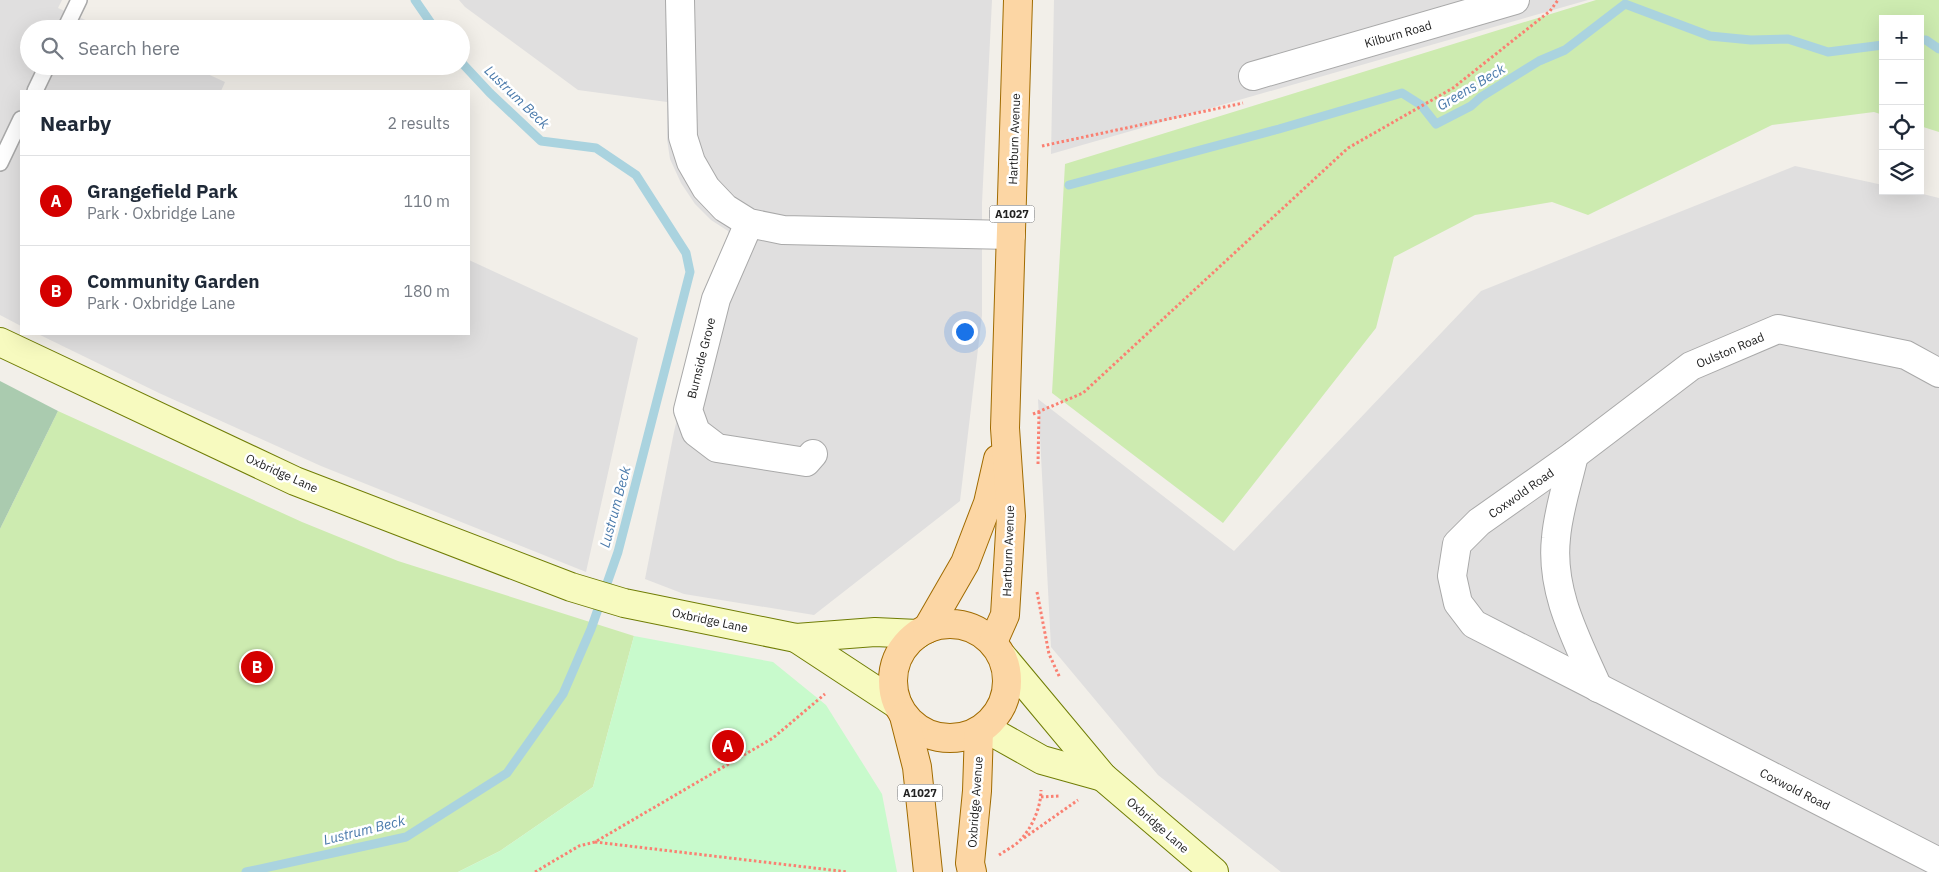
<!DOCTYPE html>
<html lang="en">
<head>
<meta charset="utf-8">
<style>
  body { margin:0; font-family:"IBM Plex Sans",sans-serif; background:#f2f2f3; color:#1f2937 }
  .controls { position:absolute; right:15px; top:15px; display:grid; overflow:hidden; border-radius:0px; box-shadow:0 5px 20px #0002 }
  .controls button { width:45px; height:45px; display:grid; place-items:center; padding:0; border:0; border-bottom:1px solid #e0e1e3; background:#fff; color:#1f2937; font:25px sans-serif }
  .you { position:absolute; left:964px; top:331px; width:18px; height:18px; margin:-12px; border:4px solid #fff; border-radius:50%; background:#1a73e8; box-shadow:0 0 0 8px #1a73e833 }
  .badge { display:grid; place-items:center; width:32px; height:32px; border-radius:50%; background:#d40000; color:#fff; font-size:16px; font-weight:700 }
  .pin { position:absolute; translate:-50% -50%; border:2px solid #fff; box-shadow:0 1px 5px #0006 }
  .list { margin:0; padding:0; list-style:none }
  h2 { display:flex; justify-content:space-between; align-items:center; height:65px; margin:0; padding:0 20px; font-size:21px }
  h2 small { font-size:16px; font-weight:400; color:#747a83 }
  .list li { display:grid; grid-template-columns:32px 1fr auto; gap:15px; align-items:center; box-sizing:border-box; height:90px; padding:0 20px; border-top:1px solid #e0e1e3 }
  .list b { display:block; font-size:19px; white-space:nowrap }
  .list p { margin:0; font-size:16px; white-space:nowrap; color:#747a83 }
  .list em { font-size:16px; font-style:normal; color:#747a83 }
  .icon { flex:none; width:28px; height:28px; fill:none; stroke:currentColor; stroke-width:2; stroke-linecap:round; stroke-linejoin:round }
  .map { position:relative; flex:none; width:1939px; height:872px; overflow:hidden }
  .search { position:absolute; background:#fff; box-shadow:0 5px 20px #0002; left:20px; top:20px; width:450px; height:55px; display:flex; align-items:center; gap:12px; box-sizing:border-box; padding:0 18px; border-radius:28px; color:#747a83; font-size:19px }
  .panel { position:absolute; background:#fff; box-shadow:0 5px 20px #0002; left:20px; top:90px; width:450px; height:245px; border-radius:0px }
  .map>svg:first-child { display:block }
  .residential { fill:#e0dfdf }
  .grass { fill:#cdebb0 }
  .cemetery { fill:#aacbaf }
  .park { fill:#c8facc }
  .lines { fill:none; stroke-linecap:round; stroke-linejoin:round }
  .stream { stroke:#aad3df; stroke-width:9 }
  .lane-casing { stroke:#a9a9a9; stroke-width:18 }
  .street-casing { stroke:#a9a9a9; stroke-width:30 }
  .secondary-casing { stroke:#707d05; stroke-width:30 }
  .primary-casing { stroke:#a06b00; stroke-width:30 }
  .path { stroke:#fa8072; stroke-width:3; stroke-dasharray:2.5 2.5; stroke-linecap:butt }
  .lane { stroke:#fff; stroke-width:15 }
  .street { stroke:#fff; stroke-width:28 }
  .secondary { stroke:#f7fabf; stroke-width:28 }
  .primary { stroke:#fcd6a4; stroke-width:28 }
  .labels { text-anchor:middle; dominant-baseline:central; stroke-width:5; stroke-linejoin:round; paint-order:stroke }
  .shield { fill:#fff; stroke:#646464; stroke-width:1 }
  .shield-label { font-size:11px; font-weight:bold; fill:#222 }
  .street-label { font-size:12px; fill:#222; stroke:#fff }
  .water-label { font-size:14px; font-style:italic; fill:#4a7aab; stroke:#fff }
</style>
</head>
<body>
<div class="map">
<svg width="1939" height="872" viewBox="0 0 1939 872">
  <rect width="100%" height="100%" fill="#f2efe9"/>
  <!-- residential -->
  <g class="residential">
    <path d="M0 0H62L58 8 106 29H29V66H190L225 82 221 91H21V326L0 315Z"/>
    <path d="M459 0H992L982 203V315L960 501 814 615 684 594 645 579 674 432 698 326 729 242 728 231 711 220 695 204 681 183 670 159 667 139V102L578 90 465 7Z"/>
    <path d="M1054 0H1588L1051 154Z"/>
    <path d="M1795 166 1883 185V191H1911L1939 198V872H1281L1158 775 1051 647 1038 399 1234 551 1481 291Z"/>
    <path d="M469 260 638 338 586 572 321 466 159 393 38 334H469Z"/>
  </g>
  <!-- grass -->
  <g class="grass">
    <path d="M1596 0H1939V132L1920 126V19H1883V115L1874 112 1772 125 1588 215 1552 202 1475 215 1394 257 1376 328 1223 523 1052 393 1065 164Z"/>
    <path d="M58 411 302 522 398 561 634 636 593 787 500 851 458 872H0V529Z"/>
  </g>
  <!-- cemetery -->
  <path class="cemetery" d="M0 381 58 411 0 529Z"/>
  <!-- park -->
  <path class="park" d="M634 636 773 662 826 705 882 794 897 872H458L500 851 593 787Z"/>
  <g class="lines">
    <!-- stream -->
    <g class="stream">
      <path d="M415 0 435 29"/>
      <path d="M1920 40H1926L1939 49"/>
      <path d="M1069 185 1279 129 1402 93 1421 105 1436 124 1471 106 1481 97 1539 61 1565 50 1625 4 1710 36 1751 40 1788 39 1828 52 1883 45"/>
      <path d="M246 872 406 837 507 773 563 694 591 629 618 552 690 272 686 253 636 175 596 148 541 141 490 93 461 62"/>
    </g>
    <defs>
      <g id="lane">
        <path d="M65 29 79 0"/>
        <path d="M35 91 47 66"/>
        <path d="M0 163 21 119"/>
      </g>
      <g id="street">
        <path d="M680 0 683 137 691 162 706 188 725 208 749 223 783 230 1011 235"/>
        <path d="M1253 76 1515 0"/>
        <path d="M749 223 716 299 688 410 696 432 717 448 806 462 813 454"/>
        <path d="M1939 373 1906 355 1778 329 1691 366 1574 455 1479 522 1457 544 1452 576 1458 603 1474 624 1939 862"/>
        <path d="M1574 455C1568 482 1558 511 1556 538 1550 592 1577 640 1598 688"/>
      </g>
      <g id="secondary">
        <path d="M0 342 295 481 571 587 624 603 796 638 875 632 918 634"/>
        <path d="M796 638 898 705"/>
        <path d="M1002 656 1103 777 1214 872"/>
        <path d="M985 728 1042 760 1103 777"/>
      </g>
      <g id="primary">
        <circle cx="950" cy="681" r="57"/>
        <path d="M927 629 965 563 988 503 998 459"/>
        <path d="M993 642 1005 615 1011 516 1005 428 1018 0"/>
        <path d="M904 716 917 767 928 872"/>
        <path d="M972 872 970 863 977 791 979 731"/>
      </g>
    </defs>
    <!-- lane casing -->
    <use href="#lane" class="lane-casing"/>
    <!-- street casing -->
    <use href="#street" class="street-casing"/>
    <!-- secondary casing -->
    <use href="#secondary" class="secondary-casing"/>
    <!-- primary casing -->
    <use href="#primary" class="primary-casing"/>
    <!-- path -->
    <g class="path">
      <path d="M1042 146 1243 103"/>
      <path d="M1033 414 1083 393 1348 148 1453 88 1550 11 1558 0"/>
      <path d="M1038 464 1039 411"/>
      <path d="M1037 592 1049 654 1060 678"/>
      <path d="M1041 797 1060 796"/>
      <path d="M1024 838 1078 800"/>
      <path d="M595 842 848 872"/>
      <path d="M999 855C1006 850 1017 845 1022 838 1033 826 1041 806 1041 790"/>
      <path d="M535 872 579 846 595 842 773 738 825 694"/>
    </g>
    <!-- lane -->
    <use href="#lane" class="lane"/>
    <!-- street -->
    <use href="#street" class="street"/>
    <!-- secondary -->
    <use href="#secondary" class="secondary"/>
    <!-- primary -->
    <use href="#primary" class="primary"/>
  </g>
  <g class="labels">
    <!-- shield labels -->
    <g class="shield">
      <rect x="989.5" y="205.5" width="45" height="17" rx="4"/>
      <rect x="897.5" y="784.5" width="45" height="17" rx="4"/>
    </g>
    <g class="shield-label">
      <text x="1012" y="214">A1027</text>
      <text x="920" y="793">A1027</text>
    </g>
    <!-- street labels -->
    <g class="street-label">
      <text transform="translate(1398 34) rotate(-16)">Kilburn Road</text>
      <text transform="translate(1014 139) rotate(-88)">Hartburn Avenue</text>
      <text transform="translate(1730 350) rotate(-23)">Oulston Road</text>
      <text transform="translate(701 358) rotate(-76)">Burnside Grove</text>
      <text transform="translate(282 473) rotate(24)">Oxbridge Lane</text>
      <text transform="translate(1521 493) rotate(-35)">Coxwold Road</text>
      <text transform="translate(1008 551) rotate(-88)">Hartburn Avenue</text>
      <text transform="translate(710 620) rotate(12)">Oxbridge Lane</text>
      <text transform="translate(1795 789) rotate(27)">Coxwold Road</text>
      <text transform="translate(975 802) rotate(-86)">Oxbridge Avenue</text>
      <text transform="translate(1158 825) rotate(41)">Oxbridge Lane</text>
    </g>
    <!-- water labels -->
    <g class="water-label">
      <text transform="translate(1471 87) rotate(-31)">Greens Beck</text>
      <text transform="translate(517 97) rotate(44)">Lustrum Beck</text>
      <text transform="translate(615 507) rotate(-75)">Lustrum Beck</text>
      <text transform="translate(364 830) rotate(-14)">Lustrum Beck</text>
    </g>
  </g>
</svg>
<div class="controls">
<button>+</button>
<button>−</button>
<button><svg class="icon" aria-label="locate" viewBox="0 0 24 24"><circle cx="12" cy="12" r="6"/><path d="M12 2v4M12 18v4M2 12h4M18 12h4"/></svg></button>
<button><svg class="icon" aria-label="layers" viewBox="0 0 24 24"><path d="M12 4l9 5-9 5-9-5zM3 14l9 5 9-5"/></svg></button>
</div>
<div class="you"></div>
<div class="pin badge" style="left:728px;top:746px">A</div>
<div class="pin badge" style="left:257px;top:667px">B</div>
<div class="search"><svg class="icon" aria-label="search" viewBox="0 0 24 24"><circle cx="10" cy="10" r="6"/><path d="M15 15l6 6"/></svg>Search here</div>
<section class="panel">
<h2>Nearby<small>2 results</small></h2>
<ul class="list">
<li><span class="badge">A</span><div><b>Grangefield Park</b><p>Park · Oxbridge Lane</p></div><em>110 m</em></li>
<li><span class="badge">B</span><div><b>Community Garden</b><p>Park · Oxbridge Lane</p></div><em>180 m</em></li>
</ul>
</section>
</div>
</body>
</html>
